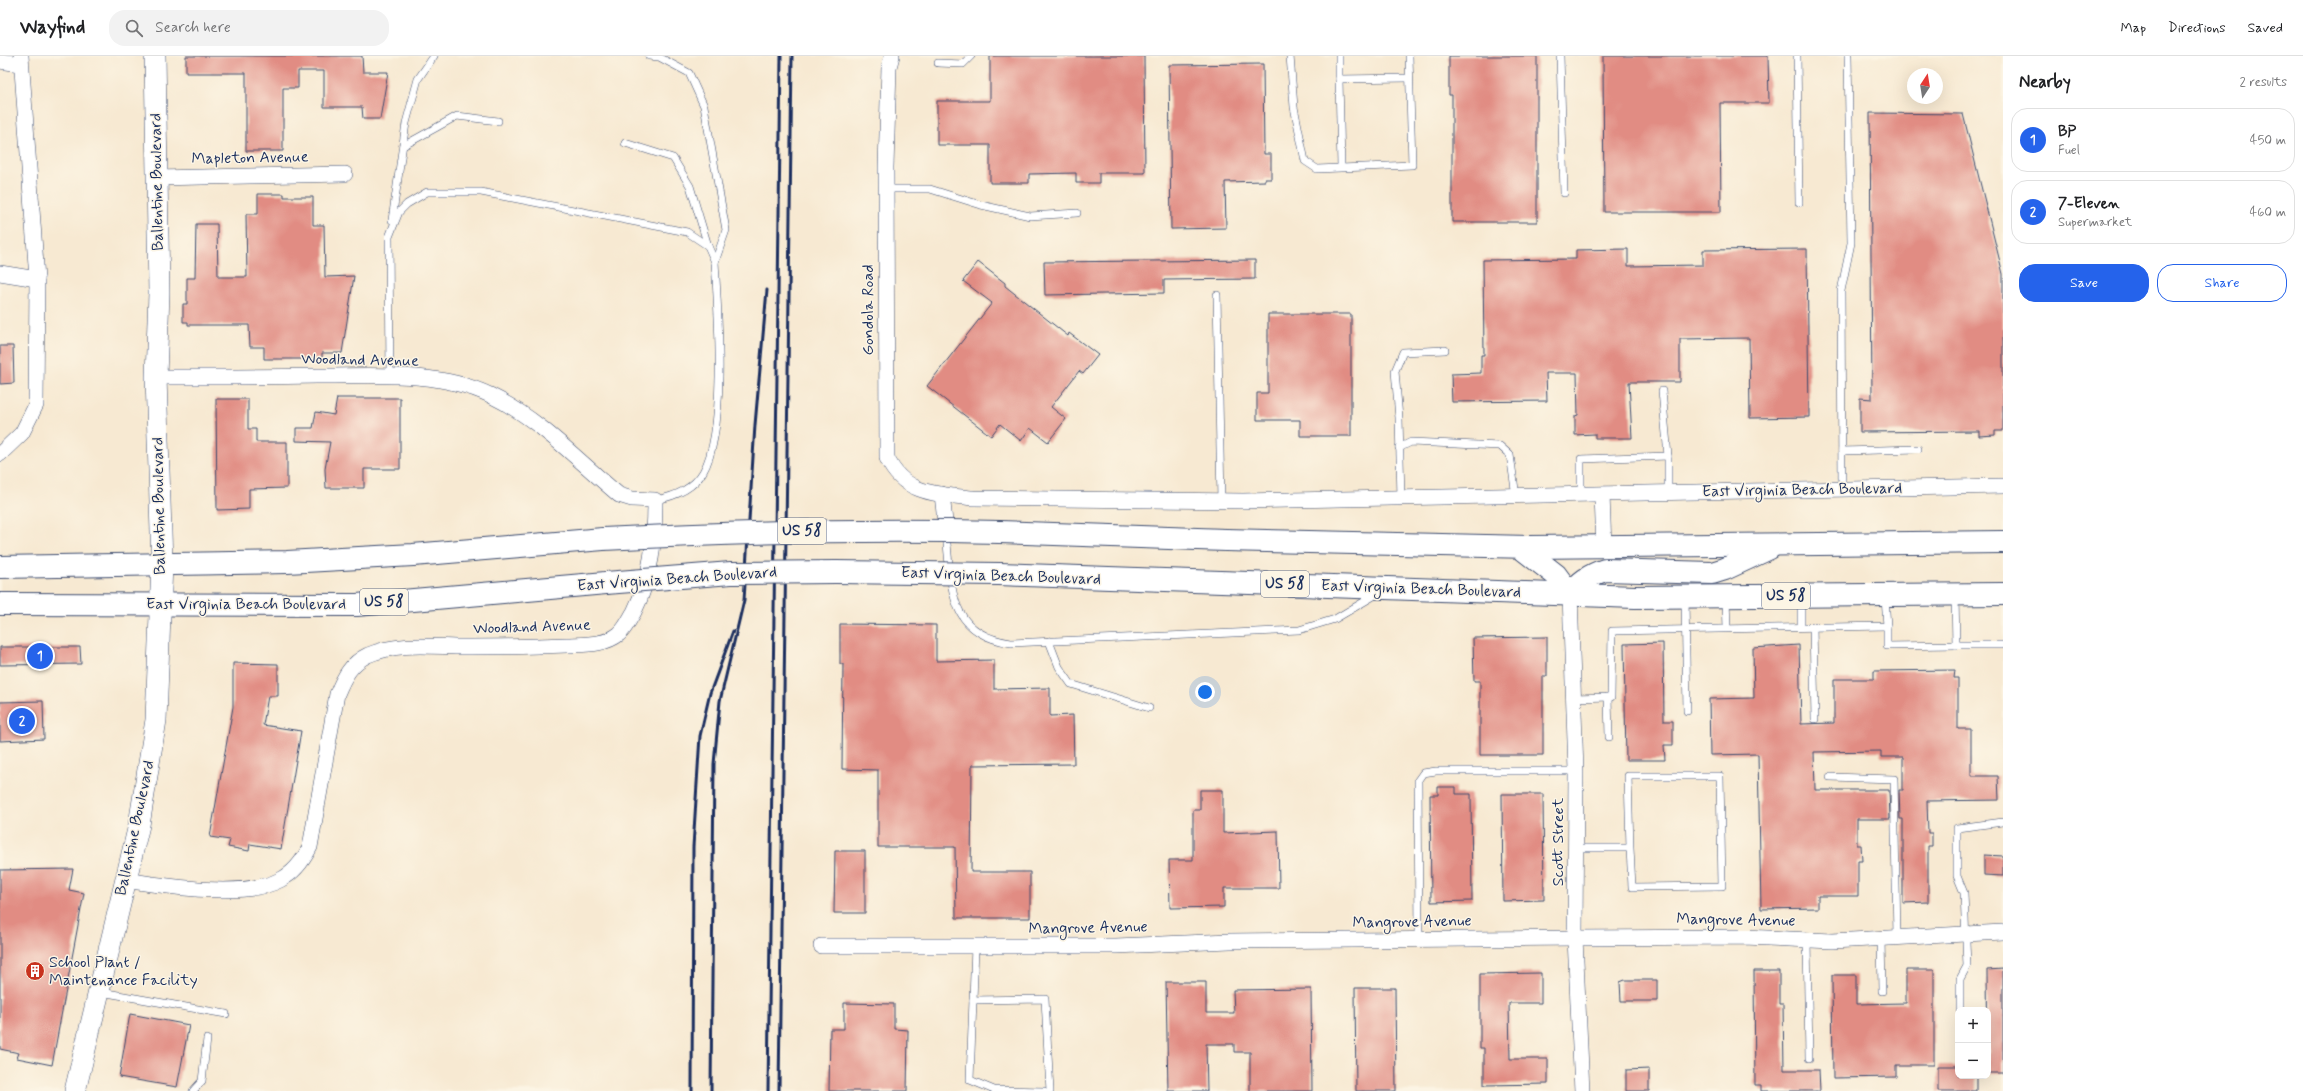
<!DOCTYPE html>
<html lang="en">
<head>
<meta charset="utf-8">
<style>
  body { margin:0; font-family:Mynerve,sans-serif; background:#f2f2f2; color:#202124 }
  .controls { position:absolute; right:12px; bottom:12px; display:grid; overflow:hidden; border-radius:8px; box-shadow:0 4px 16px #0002 }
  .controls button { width:36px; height:36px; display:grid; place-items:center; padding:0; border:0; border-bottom:1px solid #e0e0e0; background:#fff; color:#202124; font:20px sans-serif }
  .compass { position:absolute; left:1907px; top:12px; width:36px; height:36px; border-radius:50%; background:#fff; box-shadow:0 4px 16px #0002; rotate:12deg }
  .you { position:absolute; left:1205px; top:636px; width:14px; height:14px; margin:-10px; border:3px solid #fff; border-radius:50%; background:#1a73e8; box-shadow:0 0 0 6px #1a73e833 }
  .badge { display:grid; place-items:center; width:26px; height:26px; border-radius:50%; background:#2563eb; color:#fff; font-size:13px; font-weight:700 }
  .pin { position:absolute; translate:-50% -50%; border:2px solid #fff; box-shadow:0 1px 4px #0006 }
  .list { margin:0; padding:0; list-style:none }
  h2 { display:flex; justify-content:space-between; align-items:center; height:52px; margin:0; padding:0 16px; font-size:17px }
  h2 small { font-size:13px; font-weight:400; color:#757577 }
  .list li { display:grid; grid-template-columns:26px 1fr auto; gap:12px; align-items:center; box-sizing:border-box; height:64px; margin:0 8px 8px; padding:0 8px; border:1px solid #e0e0e0; border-radius:16px }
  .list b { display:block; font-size:15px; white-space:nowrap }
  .list p { margin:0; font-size:13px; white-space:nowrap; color:#757577 }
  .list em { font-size:13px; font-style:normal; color:#757577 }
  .actions { display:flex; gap:8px; padding:12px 16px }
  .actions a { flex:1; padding:9px 0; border:1px solid #2563eb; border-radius:16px; text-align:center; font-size:14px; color:#2563eb }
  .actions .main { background:#2563eb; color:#fff }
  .icon { flex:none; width:22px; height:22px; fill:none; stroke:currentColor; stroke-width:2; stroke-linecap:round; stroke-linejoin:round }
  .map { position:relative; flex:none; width:2003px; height:1035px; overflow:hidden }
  header { display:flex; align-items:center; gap:24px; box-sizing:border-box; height:56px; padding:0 20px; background:#fff; border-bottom:1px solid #e0e0e0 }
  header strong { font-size:19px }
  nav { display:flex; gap:22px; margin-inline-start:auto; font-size:14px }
  .search { width:280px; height:36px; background:#f2f2f2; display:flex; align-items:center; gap:10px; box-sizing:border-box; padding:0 14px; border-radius:16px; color:#757577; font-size:15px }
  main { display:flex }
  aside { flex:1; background:#fff }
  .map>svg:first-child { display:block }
  .building { fill:#e18c83 }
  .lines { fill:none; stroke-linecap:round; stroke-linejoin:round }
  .lane-casing { stroke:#3c4b6f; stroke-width:8 }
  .street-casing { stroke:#3c4b6f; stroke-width:16 }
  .secondary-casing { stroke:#3c4b6f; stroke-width:22 }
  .primary-casing { stroke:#3c4b6f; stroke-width:24 }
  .lane { stroke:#fff; stroke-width:7 }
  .street { stroke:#fff; stroke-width:15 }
  .secondary { stroke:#fff; stroke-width:21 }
  .primary { stroke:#fff; stroke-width:22 }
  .rail { stroke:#1b2f5e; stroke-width:3 }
  .primary-bridge-casing { stroke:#3c4b6f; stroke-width:24; stroke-linecap:butt }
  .primary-bridge { stroke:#fff; stroke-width:22 }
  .labels { text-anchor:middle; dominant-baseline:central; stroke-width:3; stroke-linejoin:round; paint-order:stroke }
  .shield { fill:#fcf5e5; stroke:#5e6a86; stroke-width:1 }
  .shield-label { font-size:15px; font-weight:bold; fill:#1b2f5e }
  .street-label { font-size:16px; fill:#1b2f5e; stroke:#fcf5e5 }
  .poi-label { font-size:16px; fill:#1b2f5e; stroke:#fcf5e5; text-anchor:start }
</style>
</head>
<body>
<header>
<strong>Wayfind</strong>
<div class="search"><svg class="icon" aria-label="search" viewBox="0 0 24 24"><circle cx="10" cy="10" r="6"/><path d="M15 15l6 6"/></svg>Search here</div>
<nav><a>Map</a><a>Directions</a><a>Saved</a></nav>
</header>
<main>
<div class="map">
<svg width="2003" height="1035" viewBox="0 0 2003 1035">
  <rect width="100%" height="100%" fill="#fcf5e5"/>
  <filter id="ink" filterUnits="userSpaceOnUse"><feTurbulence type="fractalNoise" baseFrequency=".025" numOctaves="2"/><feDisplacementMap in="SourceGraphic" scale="8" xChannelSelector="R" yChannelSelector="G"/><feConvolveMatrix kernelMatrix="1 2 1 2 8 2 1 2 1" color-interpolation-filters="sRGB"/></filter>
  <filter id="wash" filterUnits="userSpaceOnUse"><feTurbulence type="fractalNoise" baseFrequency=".012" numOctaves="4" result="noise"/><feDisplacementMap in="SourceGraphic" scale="16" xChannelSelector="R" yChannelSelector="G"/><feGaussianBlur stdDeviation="0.9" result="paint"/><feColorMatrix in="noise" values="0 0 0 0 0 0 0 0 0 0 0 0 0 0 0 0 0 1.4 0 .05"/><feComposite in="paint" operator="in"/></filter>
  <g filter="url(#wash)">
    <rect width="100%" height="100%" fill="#f7e9d2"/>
    <g id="blocks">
      <!-- building -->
      <g class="building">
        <path d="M186 0H362L363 16H388L380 63H363L362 51H324V15H298V32H283V95H246V17H186Z"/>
        <path d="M990 0H1144L1145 117H1099V127H1076V117L1029 118V127H990V89H937V45H990Z"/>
        <path d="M1449 0H1537V166H1452V39H1449Z"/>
        <path d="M1603 0H1768L1769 47H1720L1721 156H1604Z"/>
        <path d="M1263 8 1264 98H1271V123H1265V125L1225 126 1226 172 1171 173 1169 9Z"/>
        <path d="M1870 57 1963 58 2003 218V375H1995V379L1979 380V375L1860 376V342L1872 343Z"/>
        <path d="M258 138H284V141H313V169H324L325 221 354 220 342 297H322V303H264V291H250L249 269H188V266H183V248H187V222H195L196 168H217L218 221H247L246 158H258Z"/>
        <path d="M1628 193V210L1703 209V194L1807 193 1809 361 1750 362 1749 282 1680 283V326H1629L1632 382H1595V378L1575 379V360L1578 359 1577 317H1546L1547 345 1452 346 1451 318 1481 317V299H1484L1483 204 1576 203V194Z"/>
        <path d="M1255 204V223L1164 224V237L1045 239 1044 206Z"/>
        <path d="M978 206 1005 227V230L1068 280 1069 277 1098 299 1083 318 1079 315 1051 351 1066 363 1048 386 1030 372 1021 385 1000 368 991 380 927 330 992 247 963 225Z"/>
        <path d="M1268 258H1351V380H1300V364H1257V337H1268Z"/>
        <path d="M0 290H13L14 327 0 328Z"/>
        <path d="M337 342H400V413H364V432H326L325 413 330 386 296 385V372H313L316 356 334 359Z"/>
        <path d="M216 343H248V373H256V386H287V432L249 433V453L217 454Z"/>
        <path d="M840 568 936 569V605L994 604V633L1050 632V660L1073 659 1074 708 972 709 971 816H1030V862H956L955 791H878V714L842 713 843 608H840Z"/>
        <path d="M1547 581V620H1543V699H1480V625H1474L1473 582Z"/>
        <path d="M1663 587 1664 665H1673V689H1664L1665 704H1626L1624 588Z"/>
        <path d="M1799 589 1801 668 1834 667V623H1874V615L1955 614 1954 622H1958V673H1971V720H1998L1999 744 1927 745 1928 777H1932V790H1928V846L1903 847V763H1900L1899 734H1903V701H1881V695L1814 696 1815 734H1889L1890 763H1857V789H1861L1862 805H1858V840H1818V852L1761 853 1758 698 1710 699 1709 643 1754 642 1753 592Z"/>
        <path d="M0 591H80L81 608 0 609Z"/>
        <path d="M233 607 278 608V640H268L263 669 301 675 281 793 250 788 249 795 228 791 230 784 210 781 233 651Z"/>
        <path d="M43 645 44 683 0 685V646Z"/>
        <path d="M1438 731H1456V738H1471L1472 845 1431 846 1430 739H1438Z"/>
        <path d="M1200 734H1223V777L1278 775 1279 832H1224V851L1170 852 1169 804H1193V754H1200Z"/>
        <path d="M1502 738H1543L1544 844 1503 845Z"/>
        <path d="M835 795H865V857H834Z"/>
        <path d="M1984 799 2003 800V820L1984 819Z"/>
        <path d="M73 813 69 834 84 837 52 1009 17 1002 19 997 0 993V814Z"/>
        <path d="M2003 913V1017H1988L1987 914Z"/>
        <path d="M1906 914H1934V1009H1896V1021L1833 1022 1832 919H1856V948L1906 947Z"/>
        <path d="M1754 915H1779V948H1783L1784 1014H1819L1820 1035H1761V1029H1755Z"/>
        <path d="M1541 917V947H1509L1510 1003H1548V1028L1484 1029V992H1480V918Z"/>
        <path d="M1625 924H1657V945H1621L1620 926Z"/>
        <path d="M1166 926H1206V957H1234L1233 934 1311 933 1312 1035H1250V996H1234V988H1206L1207 1035H1168Z"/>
        <path d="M1355 932H1395L1396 1035H1356Z"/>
        <path d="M844 947 894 948V973L908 974 907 1035H829L830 973H844Z"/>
        <path d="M130 958 189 969 177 1031 119 1021Z"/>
        <path d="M1938 1010H1958V1020H1976V1035H1938Z"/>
        <path d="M1649 1013V1035H1626V1014Z"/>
      </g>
    </g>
  </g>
  <g filter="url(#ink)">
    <use href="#blocks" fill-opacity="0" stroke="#3c4b6f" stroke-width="1"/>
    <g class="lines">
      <defs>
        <g id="lane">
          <path d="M649 0 659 1 689 17 704 50 726 174 715 206"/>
          <path d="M1290 0 1294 51 1305 105 1317 113 1412 109 1409 0"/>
          <path d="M1339 0V23L1409 22"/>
          <path d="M1560 0 1564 137"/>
          <path d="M1797 0 1799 147"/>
          <path d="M938 7 963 8 971 0"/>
          <path d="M1339 23 1341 111"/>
          <path d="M625 87 673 102 690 130 708 190"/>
          <path d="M403 90 457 60 498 65"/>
          <path d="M886 133H930L981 149 1030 160 1077 157"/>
          <path d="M392 164 406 67 418 23 434 0"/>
          <path d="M1217 239 1221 445"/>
          <path d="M390 320 389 181 399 156 407 148 427 136H481L687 176 708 190 715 206C718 255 727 375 703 416 693 433 673 441 655 444"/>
          <path d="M1662 335 1668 400V437"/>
          <path d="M1399 392 1411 386 1500 390 1510 399 1516 440"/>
          <path d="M1842 395 1918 393"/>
          <path d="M1842 432 1841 235 1851 187 1848 0"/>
          <path d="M1581 439V403L1668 400"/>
          <path d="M1401 442 1399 362 1395 315 1403 296 1445 294"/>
          <path d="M946 478C952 530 947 578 1011 587L1299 574 1335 563 1377 538"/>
          <path d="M1801 542V571"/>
          <path d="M1685 543 1687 655"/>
          <path d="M1726 543 1727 572"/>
          <path d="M1887 570V590L1956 589 1955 540"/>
          <path d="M1813 571 1815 663"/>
          <path d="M1049 585 1059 611 1071 628 1149 652"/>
          <path d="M1956 589H2003"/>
          <path d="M1608 641 1609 681"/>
          <path d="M1573 642 1611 641 1612 575 1887 570 1885 542"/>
          <path d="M1830 721 1894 723 1897 880"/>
          <path d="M1576 792H1630L1632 831 1722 830 1720 720H1628L1630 792"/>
          <path d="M1881 882 1882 935"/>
          <path d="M1419 884 1418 724 1423 717 1436 715H1576"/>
          <path d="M1807 884 1809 1002"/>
          <path d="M975 891 970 1024 994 1034 1044 1035"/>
          <path d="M101 936 226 958"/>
          <path d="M973 944 1045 943 1050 1035"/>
          <path d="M1960 954V923L1967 910 1964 837 1957 820V772L2003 766"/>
          <path d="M193 1035 202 1025 207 983"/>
        </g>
        <g id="street">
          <path d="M892 0 889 11 886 111 887 402C904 439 937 438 973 442L1243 445 2003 430"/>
          <path d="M0 5 20 8"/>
          <path d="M156 122 345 118"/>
          <path d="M0 217 37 223"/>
          <path d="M0 398 22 377 36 349 37 223 21 0"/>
          <path d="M942 438 946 475"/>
          <path d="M1602 439 1604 491"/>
          <path d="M1570 538 1576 715 1575 882 1582 1035"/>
          <path d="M125 824C164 830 244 843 280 824 294 817 303 805 310 791L337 638C344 621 351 607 368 599 396 587 425 590 455 591 492 591 529 591 566 589 584 588 604 590 619 578 626 572 629 564 634 556 652 520 655 483 655 444L632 443 619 439C577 404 540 363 490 339 438 314 373 320 317 320 263 321 210 321 156 321"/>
          <path d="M821 890H1116L1230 885 1575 882 1744 881 1832 885 2003 876"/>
        </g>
        <path id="secondary" d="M75 1035 139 769 156 664 162 507 156 321 159 237 155 0"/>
        <g id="primary">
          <path d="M1000 476 1226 484 1530 491 2003 486"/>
          <path d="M1520 491 1556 519 1570 538"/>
          <path d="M0 511 287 506 413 499 603 483"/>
          <path d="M999 518 1635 541 2003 538"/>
          <path d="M1570 538C1580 526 1589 519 1605 514L1712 517 1725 513 1770 492"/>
          <path d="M0 548 357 549 606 527"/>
        </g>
      </defs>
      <!-- lane casing -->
      <use href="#lane" class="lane-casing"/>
      <!-- street casing -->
      <use href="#street" class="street-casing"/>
      <!-- secondary casing -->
      <use href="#secondary" class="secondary-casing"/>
      <!-- primary casing -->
      <use href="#primary" class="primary-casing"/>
      <!-- lane -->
      <use href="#lane" class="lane"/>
      <!-- street -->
      <use href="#street" class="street"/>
      <!-- secondary -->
      <use href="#secondary" class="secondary"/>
      <!-- primary -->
      <use href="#primary" class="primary"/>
      <!-- rail -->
      <g class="rail">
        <path d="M692 1035 693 791 700 680 710 637 733 575"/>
        <path d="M711 1035 714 708 720 645 744 544 755 369 767 234"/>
        <path d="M768 1035 781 0"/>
        <path d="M779 1035 792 0"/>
      </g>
      <defs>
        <g id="primary-bridge">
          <path d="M603 483C736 476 867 473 1000 476"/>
          <path d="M606 527 731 517 836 516 999 518"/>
        </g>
      </defs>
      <!-- primary-bridge casing -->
      <use href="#primary-bridge" class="primary-bridge-casing"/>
      <!-- primary-bridge -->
      <use href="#primary-bridge" class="primary-bridge"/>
    </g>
  </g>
  <!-- icons -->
  <defs>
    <symbol id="building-disc" viewBox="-11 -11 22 22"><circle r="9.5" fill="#c8321e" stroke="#fcf5e5"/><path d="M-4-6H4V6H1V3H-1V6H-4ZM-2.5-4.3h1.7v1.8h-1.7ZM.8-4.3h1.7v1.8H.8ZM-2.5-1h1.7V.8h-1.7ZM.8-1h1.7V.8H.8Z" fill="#fff"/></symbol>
  </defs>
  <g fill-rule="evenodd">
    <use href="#building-disc" x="24" y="904" width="22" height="22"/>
  </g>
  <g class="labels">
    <!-- shield labels -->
    <g class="shield">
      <rect x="778" y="462" width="48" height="26" rx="3"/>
      <rect x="1261" y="515" width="48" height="26" rx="3"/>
      <rect x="1762" y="527" width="48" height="26" rx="3"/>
      <rect x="360" y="533" width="48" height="26" rx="3"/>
    </g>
    <g class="shield-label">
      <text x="802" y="475">US 58</text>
      <text x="1285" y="528">US 58</text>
      <text x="1786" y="540">US 58</text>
      <text x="384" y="546">US 58</text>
    </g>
    <!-- street labels -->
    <g class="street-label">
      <text transform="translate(250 102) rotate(-1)">Mapleton Avenue</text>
      <text transform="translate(157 126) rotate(-91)">Ballentine Boulevard</text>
      <text transform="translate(868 254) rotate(-90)">Gondola Road</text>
      <text transform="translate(360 304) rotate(1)">Woodland Avenue</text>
      <text transform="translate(1802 434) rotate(-1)">East Virginia Beach Boulevard</text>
      <text transform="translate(159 450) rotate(-91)">Ballentine Boulevard</text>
      <text transform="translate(1001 520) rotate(2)">East Virginia Beach Boulevard</text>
      <text transform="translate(677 523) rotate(-4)">East Virginia Beach Boulevard</text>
      <text transform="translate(1421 533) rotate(2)">East Virginia Beach Boulevard</text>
      <text x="246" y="548">East Virginia Beach Boulevard</text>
      <text transform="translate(532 571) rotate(-2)">Woodland Avenue</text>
      <text transform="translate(135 772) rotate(-78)">Ballentine Boulevard</text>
      <text transform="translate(1558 786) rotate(-90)">Scott Street</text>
      <text transform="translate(1736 864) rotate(1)">Mangrove Avenue</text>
      <text transform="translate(1412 866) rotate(-1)">Mangrove Avenue</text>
      <text transform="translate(1088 872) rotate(-1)">Mangrove Avenue</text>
    </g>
    <!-- poi labels -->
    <g class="poi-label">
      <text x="49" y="906">School Plant /<tspan x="49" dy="18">Maintenance Facility</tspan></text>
    </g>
  </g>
</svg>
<div class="controls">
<button>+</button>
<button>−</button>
</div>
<svg class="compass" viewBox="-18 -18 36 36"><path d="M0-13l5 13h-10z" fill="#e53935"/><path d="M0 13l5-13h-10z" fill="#757577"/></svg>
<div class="you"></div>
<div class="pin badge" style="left:40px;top:600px">1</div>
<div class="pin badge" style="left:22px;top:665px">2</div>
</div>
<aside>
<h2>Nearby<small>2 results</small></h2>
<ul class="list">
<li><span class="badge">1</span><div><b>BP</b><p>Fuel</p></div><em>450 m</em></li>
<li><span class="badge">2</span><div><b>7-Eleven</b><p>Supermarket</p></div><em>460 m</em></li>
</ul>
<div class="actions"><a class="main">Save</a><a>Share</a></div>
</aside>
</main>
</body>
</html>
